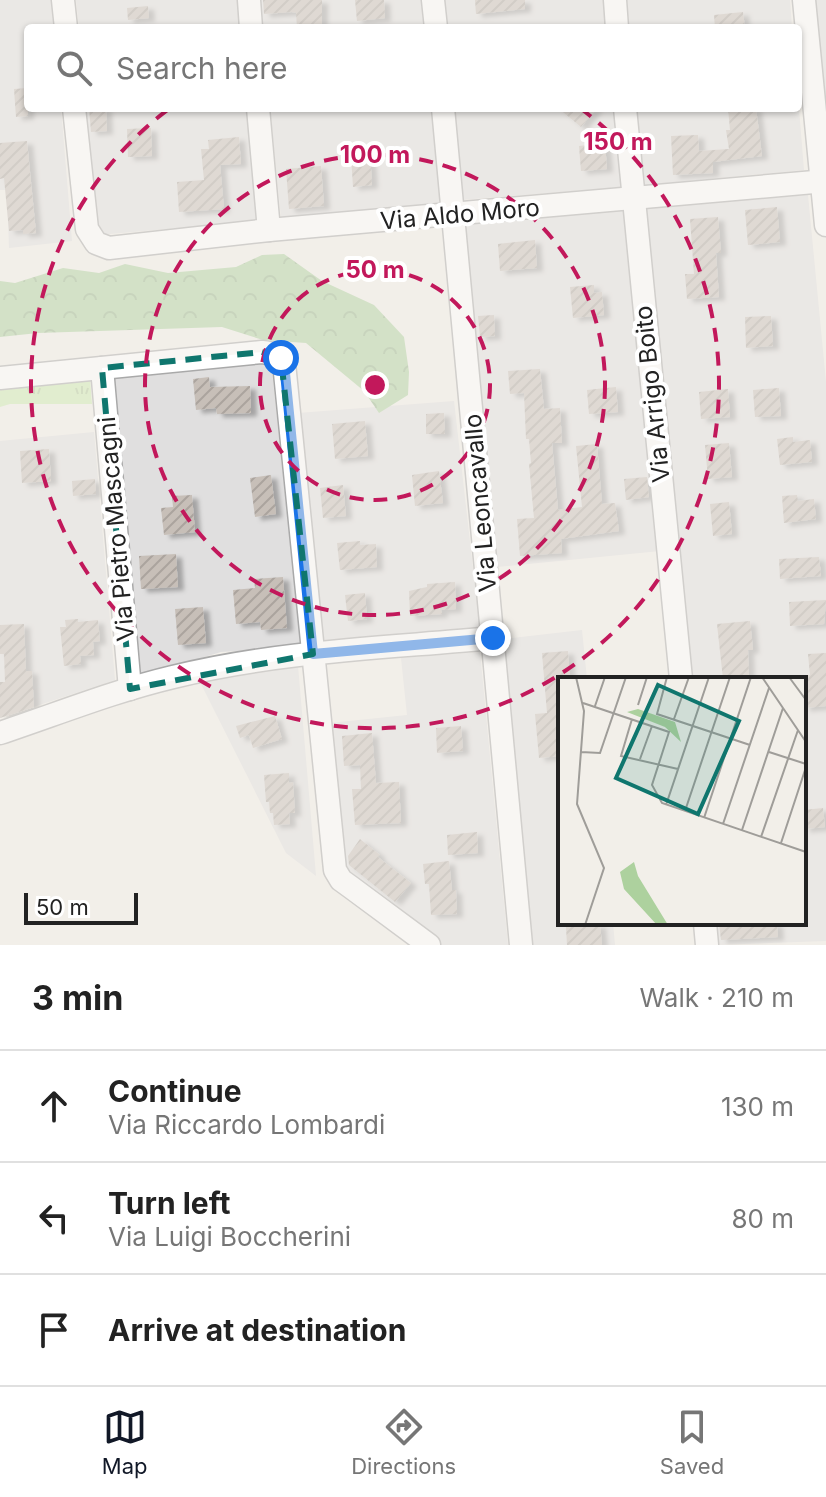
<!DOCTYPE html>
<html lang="en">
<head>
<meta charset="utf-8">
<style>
  body { margin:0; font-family:Inter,sans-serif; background:#f2f2f2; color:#222 }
  .scale { position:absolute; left:24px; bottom:20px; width:114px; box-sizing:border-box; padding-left:8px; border:4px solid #222; border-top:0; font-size:22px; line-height:28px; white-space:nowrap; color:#222; -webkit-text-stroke:6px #fff; paint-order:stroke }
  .stop { position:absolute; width:24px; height:24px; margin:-18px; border:6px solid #1a73e8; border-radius:50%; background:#fff }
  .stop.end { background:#1a73e8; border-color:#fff; box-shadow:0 2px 8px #0008 }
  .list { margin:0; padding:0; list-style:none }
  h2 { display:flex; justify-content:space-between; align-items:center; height:104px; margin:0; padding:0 32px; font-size:34px }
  h2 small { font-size:26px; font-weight:400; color:#767676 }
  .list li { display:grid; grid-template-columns:52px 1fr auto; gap:24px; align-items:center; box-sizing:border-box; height:112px; padding:0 32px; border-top:2px solid #e0e0e0 }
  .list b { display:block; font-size:30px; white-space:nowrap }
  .list p { margin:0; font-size:26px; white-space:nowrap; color:#767676 }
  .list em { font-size:26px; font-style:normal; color:#767676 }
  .icon { flex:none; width:44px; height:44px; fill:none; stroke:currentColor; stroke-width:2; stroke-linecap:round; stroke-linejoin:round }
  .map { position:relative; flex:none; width:826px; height:945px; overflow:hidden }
  .search { position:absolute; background:#fff; box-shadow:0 2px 6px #0004; left:24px; right:24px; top:24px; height:88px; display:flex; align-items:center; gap:20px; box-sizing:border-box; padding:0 28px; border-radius:8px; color:#767676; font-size:30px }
  .sheet { height:440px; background:#fff }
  nav { display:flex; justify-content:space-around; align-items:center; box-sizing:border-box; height:112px; border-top:2px solid #e0e0e0; background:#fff; font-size:22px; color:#767676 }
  nav a { display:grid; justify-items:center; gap:4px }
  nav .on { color:#111827 }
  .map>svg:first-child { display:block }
  .residential { fill:#e0dfdf }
  .grass { fill:url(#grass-tufts) }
  .forest { fill:url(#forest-crowns) }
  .building { fill:url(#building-hatch); filter:url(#shadow) }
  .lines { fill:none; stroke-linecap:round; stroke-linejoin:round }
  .minor-casing { stroke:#a9a9a9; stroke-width:25 }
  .minor { stroke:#fff; stroke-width:22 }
  .route { stroke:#1a73e8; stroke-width:10 }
  .marked { fill:none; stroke:#0f766e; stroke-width:6; stroke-dasharray:16 10; stroke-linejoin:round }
  .ring { fill:none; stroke:#c2185b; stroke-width:4; stroke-dasharray:14 10 }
  .labels { text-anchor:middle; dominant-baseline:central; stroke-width:8; stroke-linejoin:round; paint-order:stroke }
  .street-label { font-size:24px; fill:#222; stroke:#fff }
  .inset-road { fill:none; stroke:#9f9d99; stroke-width:2 }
  .view { fill:#0f766e; fill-opacity:0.15; stroke:#0f766e; stroke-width:4 }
  .inset-edge { fill:none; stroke:#222; stroke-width:4 }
  .centre { fill:#c2185b; stroke:#fff; stroke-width:4 }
  .ring-label { font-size:24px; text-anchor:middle; font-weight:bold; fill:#c2185b; stroke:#fff; stroke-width:8; stroke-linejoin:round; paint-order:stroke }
</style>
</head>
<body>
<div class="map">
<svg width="826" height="945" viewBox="0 0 826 945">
  <defs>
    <pattern id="grass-tufts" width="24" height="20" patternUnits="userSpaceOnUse" patternTransform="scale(2)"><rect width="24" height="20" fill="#cdebb0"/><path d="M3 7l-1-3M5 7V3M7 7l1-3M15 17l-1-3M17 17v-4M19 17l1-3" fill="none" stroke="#b0c997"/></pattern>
    <pattern id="forest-crowns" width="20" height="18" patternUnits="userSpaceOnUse" patternTransform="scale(2)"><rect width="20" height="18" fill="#add19e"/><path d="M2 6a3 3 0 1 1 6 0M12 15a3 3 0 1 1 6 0" fill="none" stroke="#95b388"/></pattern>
    <pattern id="building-hatch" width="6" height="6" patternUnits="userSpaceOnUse" patternTransform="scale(2)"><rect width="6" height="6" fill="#c7bfb8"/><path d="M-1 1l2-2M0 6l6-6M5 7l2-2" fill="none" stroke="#aba49e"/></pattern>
    <filter id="shadow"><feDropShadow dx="6" dy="3.5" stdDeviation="2" flood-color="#0004"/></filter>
  </defs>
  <rect width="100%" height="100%" fill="#f2efe9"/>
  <!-- residential -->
  <g class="residential">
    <path d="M0 0H52L54 28H28V108H61L72 241 9 248 7 190H0Z"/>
    <path d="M76 0H237L240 28H79Z"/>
    <path d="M260 0H421L424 28H263Z"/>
    <path d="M442 0H604L607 28H444Z"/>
    <path d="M627 0H790L792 28H629Z"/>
    <path d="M814 0H826V120Z"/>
    <path d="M798 97 804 170 645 185 637 108H798Z"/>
    <path d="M86 108H247L258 221 98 235Z"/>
    <path d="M270 108H431L441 203 436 206 281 218Z"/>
    <path d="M452 108H615L623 187 461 200Z"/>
    <path d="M808 195 826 382V941L717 945 715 923H804V679H691L645 208Z"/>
    <path d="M626 210 660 551 497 567 462 222Z"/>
    <path d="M271 361 301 647 221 652 138 677 114 376Z"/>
    <path d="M454 401 480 630 321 648 298 413Z"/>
    <path d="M94 432 115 680 0 718V441Z"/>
    <path d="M582 630 587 679H560V923H613L615 945H531L504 639Z"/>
    <path d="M480 652 508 945H441L339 862 330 723 407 715 401 658Z"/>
    <path d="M298 666 316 876 286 853 201 684 202 678Z"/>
  </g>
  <!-- grass -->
  <path class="grass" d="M90 378 92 404H10L0 407V386Z"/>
  <!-- forest -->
  <path class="forest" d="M284 254 322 281 374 305 404 337 409 372 408 395 379 413 364 391 306 343 263 340 222 327 38 333 0 337V281L15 283 63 268 99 273 125 264 168 273 236 267 262 255Z"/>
  <!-- building -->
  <g class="building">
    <path d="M263 0H322V28H297L296 13 292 12 264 14Z"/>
    <path d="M355 0H384L385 18 357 21Z"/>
    <path d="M475 0H525V9L476 14Z"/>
    <path d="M148 6 149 18 128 20 127 8Z"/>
    <path d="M743 12 745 28H715L714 15Z"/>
    <path d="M28 88V116L16 117 14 89Z"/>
    <path d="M89 108H106L107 131 91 132Z"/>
    <path d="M558 108H597L581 127Z"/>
    <path d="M728 108H756L762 156 713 162V173L673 175 671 136 698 135 699 151 729 149 726 130H730Z"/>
    <path d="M151 128 152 156 128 157 127 129Z"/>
    <path d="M239 137 241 164 220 165 224 209 179 212 177 182 204 180 201 149H209L208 140Z"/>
    <path d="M27 141 36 233 23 234V230L9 231 4 178 0 179V143Z"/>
    <path d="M605 143 607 169 581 171 579 146Z"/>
    <path d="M370 154 372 185 353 187 351 155Z"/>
    <path d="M321 166 324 206 289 209 286 169Z"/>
    <path d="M777 207 780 242 748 245 745 210Z"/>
    <path d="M718 217 721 253H716L719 297 687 299 685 274H694L690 219Z"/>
    <path d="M535 240 537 268 500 271 498 244Z"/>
    <path d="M594 285V293L602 292 604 315 573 318 570 287Z"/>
    <path d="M494 315 495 336 480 337 478 316Z"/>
    <path d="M771 316 773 346 746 348 745 317Z"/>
    <path d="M540 369 544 409 560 408 562 443H552L558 510 582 507 576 446 597 444 602 504 615 503 619 531 561 539 562 553 520 556 517 519 534 518 529 464 531 463 529 439H526L524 393 510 394 508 371Z"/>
    <path d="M209 377 210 387 250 386 251 413 217 414 216 408 196 410 193 379Z"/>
    <path d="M616 387 618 412 589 414 587 390Z"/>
    <path d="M779 388 781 416 755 417 753 390Z"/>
    <path d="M728 389 730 417 701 419 699 392Z"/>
    <path d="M444 413 445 434H426V414Z"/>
    <path d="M365 421 368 456 335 459 332 424Z"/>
    <path d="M793 437V442L810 440 812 462 780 465 777 439Z"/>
    <path d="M729 443 732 477 708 479 705 445Z"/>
    <path d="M49 449 51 481 22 483 20 451Z"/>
    <path d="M439 471 443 503 415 506 412 475Z"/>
    <path d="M271 475 276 514 255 517 250 478Z"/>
    <path d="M647 477 649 497 626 500 624 479Z"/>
    <path d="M95 479 96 494 73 496 72 481Z"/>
    <path d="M343 485 346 516 323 518 320 488Z"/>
    <path d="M192 495 195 532 164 535 161 508 173 507 172 496Z"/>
    <path d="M797 495 798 501 814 499 816 519 784 523 782 496Z"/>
    <path d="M729 502 732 534 713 536 710 504Z"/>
    <path d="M360 541V545L376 544 377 567 340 570 337 543Z"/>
    <path d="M176 554 178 587 141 589 139 556Z"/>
    <path d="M819 557 821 576 780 579 779 559Z"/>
    <path d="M283 577 287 628 261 630 260 622 236 624 233 590 255 588 254 579Z"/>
    <path d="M455 582 456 609 441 610 442 614 410 616 409 591 427 587V584Z"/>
    <path d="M365 593 367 619 348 621 345 595Z"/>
    <path d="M826 600 824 624 790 626 789 602Z"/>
    <path d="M203 607 206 643 178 645 175 609Z"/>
    <path d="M78 619V622L98 620 100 641 93 642 94 655 80 656 81 664 64 666 60 627H66L65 620Z"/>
    <path d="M750 621 753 650H748L749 679H723L717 624Z"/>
    <path d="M24 624 26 671H32L34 707 0 718V682H5L4 654H0V625Z"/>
    <path d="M568 651 570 679H560V756L539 758 535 714 547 713 542 653Z"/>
    <path d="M826 653V706L804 708V675H810L808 654Z"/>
    <path d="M275 716 282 739 253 748 249 735 240 738 236 726Z"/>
    <path d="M461 726 463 751 437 753 436 728Z"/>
    <path d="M372 733 376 783 399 782 401 823 355 825 352 789H361L360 765 344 766 342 736Z"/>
    <path d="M289 773V783L293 782 295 813H289L290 824 274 825 273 813H270L269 802H266L264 775Z"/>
    <path d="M823 808 825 827 804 829V810Z"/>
    <path d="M477 832 478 853 448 855 447 835Z"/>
    <path d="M360 839 380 855 378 857 411 883 395 902 349 865 348 856Z"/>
    <path d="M449 861 452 890H456L457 914 431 915 429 884H425L423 864Z"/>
    <path d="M719 923H777L778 937 721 940Z"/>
    <path d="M600 924 602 945H567L566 927Z"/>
  </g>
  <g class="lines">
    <defs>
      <g id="minor">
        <path d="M63 0 66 28"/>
        <path d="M249 0 251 28"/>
        <path d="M433 0 436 28"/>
        <path d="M615 0 617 28"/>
        <path d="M804 0 826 225"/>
        <path d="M74 108 87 229 96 243 109 248 269 230 826 181"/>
        <path d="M258 108 269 230"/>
        <path d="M443 108 521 945"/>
        <path d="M625 108 681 679"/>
        <path d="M102 368 130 689"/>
        <path d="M0 378 262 352C272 353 278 355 284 363L335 870 341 880 352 888 429 945"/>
        <path d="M0 733C57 714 114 691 173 677 277 651 387 648 493 638"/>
        <path d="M705 923 707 945"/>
      </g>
    </defs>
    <!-- minor casing -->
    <use href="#minor" class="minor-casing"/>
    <!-- minor -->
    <use href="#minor" class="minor"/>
  </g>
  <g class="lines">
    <!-- route -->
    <path class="route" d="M281 358 284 363 313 654 493 638"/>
  </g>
  <!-- marked area -->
  <path d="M0 0H826V945H0ZM262 352 281 358 313 654 130 689 102 368Z" fill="#f2efe9" fill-opacity=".55" fill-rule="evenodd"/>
  <path class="marked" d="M262 352 281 358 313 654 130 689 102 368Z"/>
  <!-- distance rings -->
  <g class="ring">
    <circle cx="375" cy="385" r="115"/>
    <circle cx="375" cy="385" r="230"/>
    <path d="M580 108A344 344 0 1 1 170 108"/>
  </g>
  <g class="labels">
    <!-- street labels -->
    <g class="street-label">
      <text transform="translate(460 214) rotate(-5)">Via Aldo Moro</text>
      <text transform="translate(652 394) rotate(-96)">Via Arrigo Boito</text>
      <text transform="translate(480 503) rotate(-95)">Via Leoncavallo</text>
      <text transform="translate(116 529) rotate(-95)">Via Pietro Mascagni</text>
    </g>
  </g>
  <!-- overview -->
  <g transform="translate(558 677)">
    <rect width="248" height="248" fill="#f2efe9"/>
    <path d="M80 32 117 45 123 65 107 50 69 35ZM76 185 80 199 110 248H99L66 212 62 195Z" fill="#add19e"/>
    <path class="inset-road" d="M18 0 26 34 19 127 46 191 27 248M109 0 99 37 192 68M204 0 248 65M231 0 248 23M25 26 111 55 94 108 104 126 248 175M80 28 89 0M37 29 47 0M74 42 63 79 120 92M116 42 131 0M23 75 42 76 68 0M211 75 248 87M82 82 94 49M108 128 151 0M127 134 172 0M146 141 193 0M165 147 211 11M184 153 225 31M203 160 240 53M223 166 248 90"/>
    <path class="view" d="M100 8 181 44 140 137 58 101Z"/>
    <rect width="248" height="248" class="inset-edge"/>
  </g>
  <circle cx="375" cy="385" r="12" class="centre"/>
  <g class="ring-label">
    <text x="618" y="150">150 m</text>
    <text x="375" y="163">100 m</text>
    <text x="375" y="278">50 m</text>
  </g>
</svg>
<div class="scale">50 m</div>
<div class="stop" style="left:281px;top:358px"></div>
<div class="stop end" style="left:493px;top:638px"></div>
<div class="search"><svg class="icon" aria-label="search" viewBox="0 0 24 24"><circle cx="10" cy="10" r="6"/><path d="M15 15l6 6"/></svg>Search here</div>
</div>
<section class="sheet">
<h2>3 min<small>Walk · 210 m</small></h2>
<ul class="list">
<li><svg class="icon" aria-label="ahead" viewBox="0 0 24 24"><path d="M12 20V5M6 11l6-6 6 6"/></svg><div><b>Continue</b><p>Via Riccardo Lombardi</p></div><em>130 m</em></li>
<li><svg class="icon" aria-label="left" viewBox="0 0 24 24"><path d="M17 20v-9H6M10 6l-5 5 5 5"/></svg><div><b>Turn left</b><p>Via Luigi Boccherini</p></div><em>80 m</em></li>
<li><svg class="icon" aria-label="arrive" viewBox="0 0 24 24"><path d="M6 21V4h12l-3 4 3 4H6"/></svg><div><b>Arrive at destination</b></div></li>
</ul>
</section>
<nav>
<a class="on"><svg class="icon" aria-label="map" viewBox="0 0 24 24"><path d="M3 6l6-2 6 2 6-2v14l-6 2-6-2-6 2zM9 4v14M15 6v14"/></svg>Map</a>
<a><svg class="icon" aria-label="directions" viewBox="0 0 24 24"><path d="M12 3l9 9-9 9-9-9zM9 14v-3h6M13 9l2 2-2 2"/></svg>Directions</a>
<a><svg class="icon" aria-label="saved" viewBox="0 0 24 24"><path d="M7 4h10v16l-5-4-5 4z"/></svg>Saved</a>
</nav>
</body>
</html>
